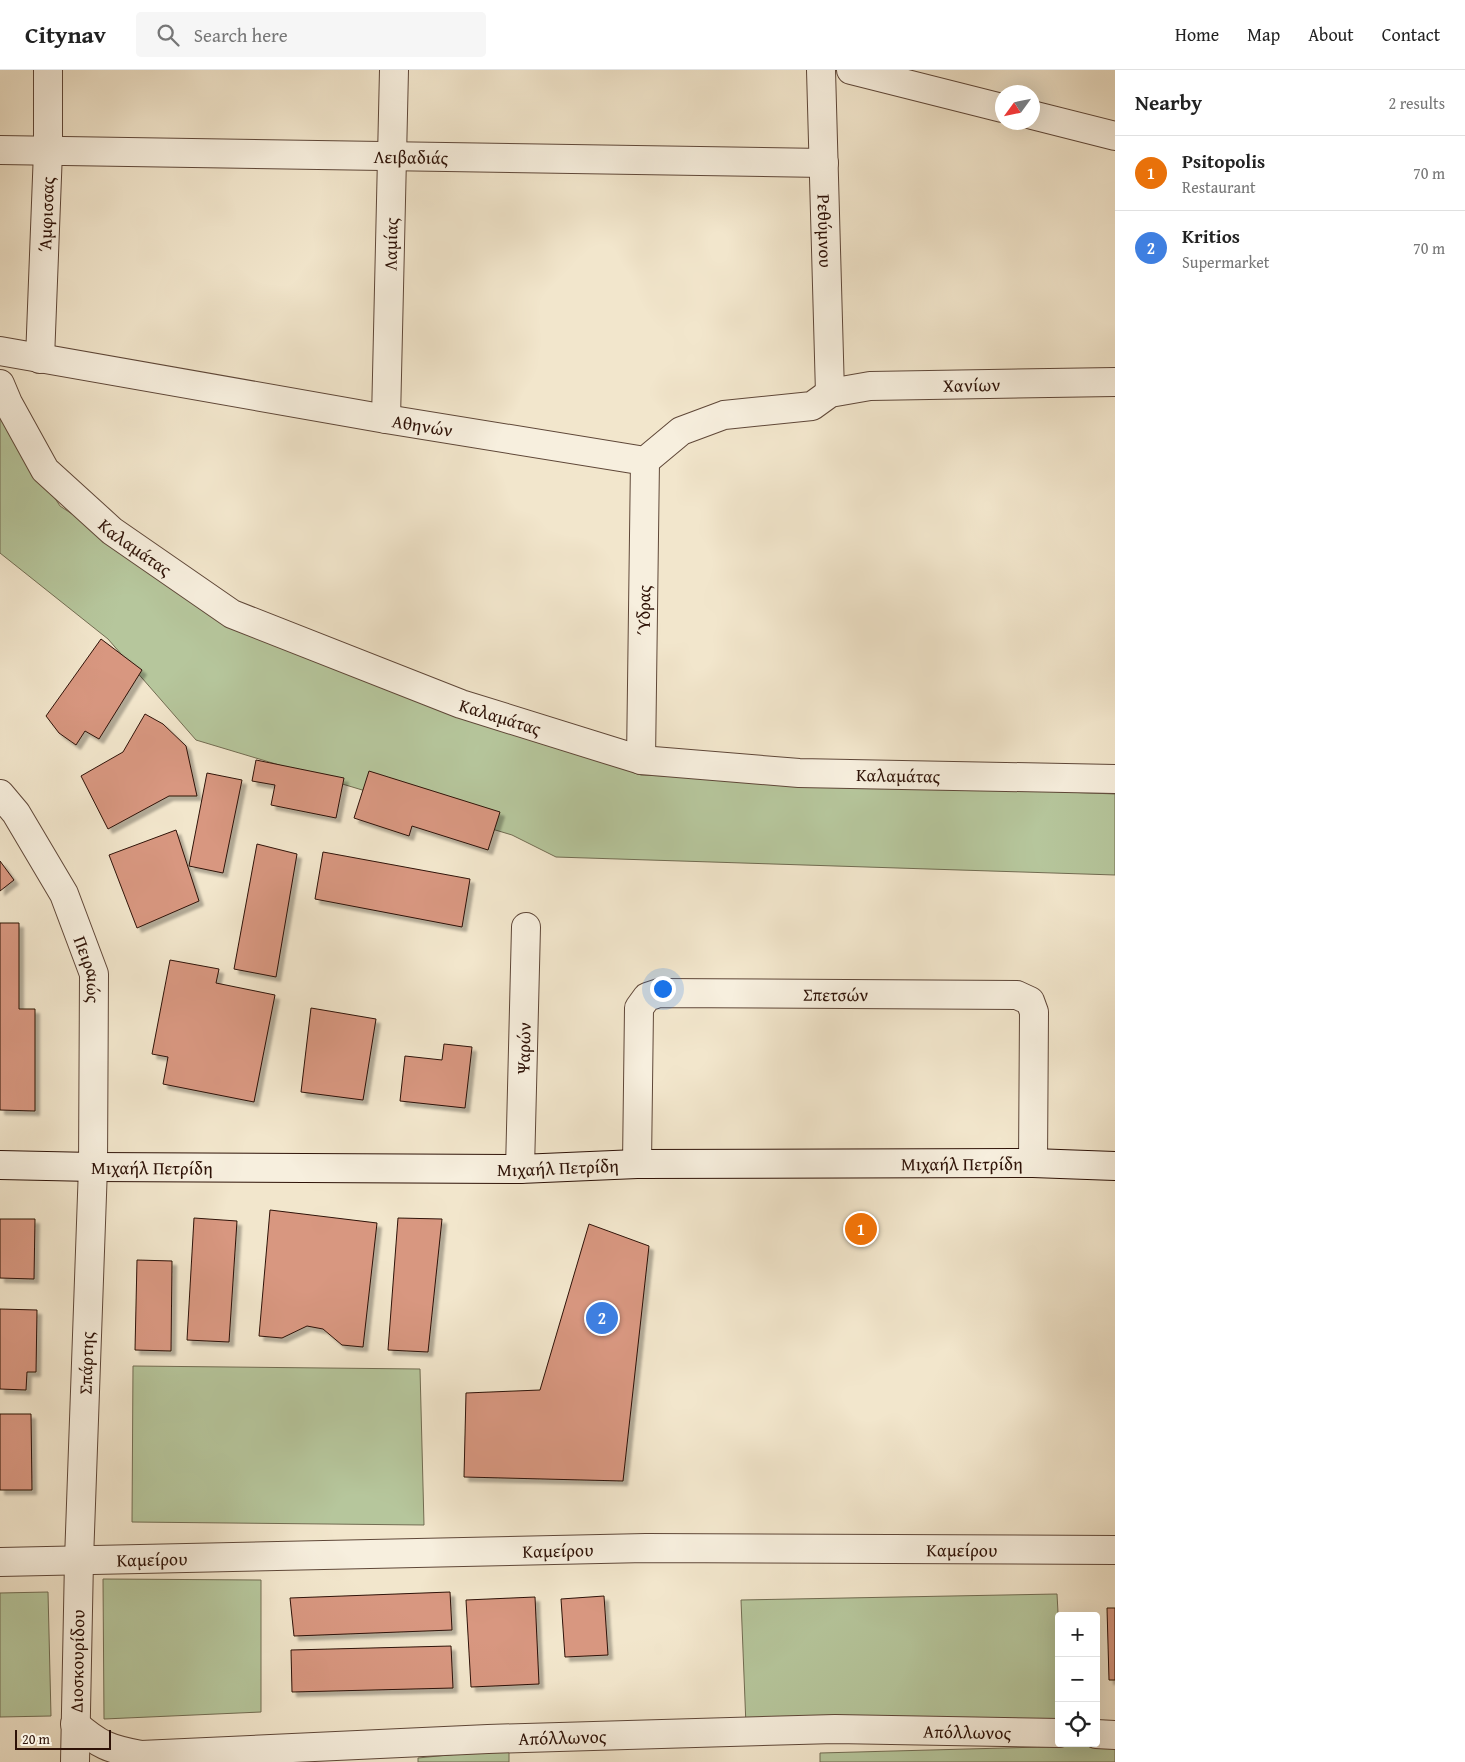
<!DOCTYPE html>
<html lang="en">
<head>
<meta charset="utf-8">
<style>
  body { margin:0; font-family:"Gentium Book Plus",serif; background:#f6f6f6; color:#222 }
  .controls { position:absolute; right:15px; bottom:15px; display:grid; overflow:hidden; border-radius:5px; box-shadow:0 5px 20px #0002 }
  .controls button { width:45px; height:45px; display:grid; place-items:center; padding:0; border:0; border-bottom:1px solid #e0e0e0; background:#fff; color:#222; font:25px sans-serif }
  .compass { position:absolute; left:995px; top:15px; width:45px; height:45px; border-radius:50%; background:#fff; box-shadow:0 5px 20px #0002; rotate:237deg }
  .scale { position:absolute; left:15px; bottom:12px; width:96px; box-sizing:border-box; padding-left:5px; border:2px solid #2e1207; border-top:0; font-size:14px; line-height:18px; white-space:nowrap; color:#2e1207; -webkit-text-stroke:4px #f7efde; paint-order:stroke }
  .you { position:absolute; left:662px; top:918px; width:18px; height:18px; margin:-12px; border:4px solid #fff; border-radius:50%; background:#1a73e8; box-shadow:0 0 0 8px #1a73e833 }
  .badge { display:grid; place-items:center; width:32px; height:32px; border-radius:50%; background:#1a73e8; color:#fff; font-size:16px; font-weight:700 }
  .pin { position:absolute; translate:-50% -50%; border:2px solid #fff; box-shadow:0 1px 5px #0006 }
  .list { margin:0; padding:0; list-style:none }
  h2 { display:flex; justify-content:space-between; align-items:center; height:65px; margin:0; padding:0 20px; font-size:21px }
  h2 small { font-size:16px; font-weight:400; color:#767676 }
  .list li { display:grid; grid-template-columns:32px 1fr auto; gap:15px; align-items:center; box-sizing:border-box; height:75px; padding:0 20px; border-top:1px solid #e0e0e0 }
  .list b { display:block; font-size:19px; white-space:nowrap }
  .list p { margin:0; font-size:16px; white-space:nowrap; color:#767676 }
  .list em { font-size:16px; font-style:normal; color:#767676 }
  .icon { flex:none; width:28px; height:28px; fill:none; stroke:currentColor; stroke-width:2; stroke-linecap:round; stroke-linejoin:round }
  .map { position:relative; flex:none; width:1115px; height:1692px; overflow:hidden }
  header { display:flex; align-items:center; gap:30px; box-sizing:border-box; height:70px; padding:0 25px; background:#fff; border-bottom:1px solid #e0e0e0 }
  header strong { font-size:24px }
  nav { display:flex; gap:28px; margin-inline-start:auto; font-size:18px }
  .search { width:350px; height:45px; background:#f6f6f6; display:flex; align-items:center; gap:12px; box-sizing:border-box; padding:0 18px; border-radius:5px; color:#767676; font-size:19px }
  main { display:flex }
  aside { flex:1; background:#fff }
  .map>svg:first-child { display:block }
  .green { fill:#b6c69c; stroke:#726c52 }
  .building { fill:#d89780; stroke:#2e1207; filter:url(#shadow) }
  .lines { fill:none; stroke-linecap:round; stroke-linejoin:round }
  .minor-casing { stroke:#5f4738; stroke-width:30 }
  .secondary-casing { stroke:#2e1207; stroke-width:30 }
  .minor { stroke:#f7efde; stroke-width:28 }
  .secondary { stroke:#f7efde; stroke-width:28 }
  .labels { text-anchor:middle; dominant-baseline:central; stroke-width:4; stroke-linejoin:round; paint-order:stroke }
  .street-label { font-size:18px; fill:#2e1207; stroke:#f7efde }
</style>
</head>
<body>
<header>
<strong>Citynav</strong>
<div class="search"><svg class="icon" aria-label="search" viewBox="0 0 24 24"><circle cx="10" cy="10" r="6"/><path d="M15 15l6 6"/></svg>Search here</div>
<nav><a>Home</a><a>Map</a><a>About</a><a>Contact</a></nav>
</header>
<main>
<div class="map">
<svg width="1115" height="1692" viewBox="0 0 1115 1692">
  <defs>
    <filter id="shadow"><feDropShadow dx="4.5" dy="4.5" stdDeviation="1" flood-color="#0004"/></filter>
  </defs>
  <rect width="100%" height="100%" fill="#f2e6cc"/>
  <filter id="stains"><feTurbulence type="fractalNoise" baseFrequency=".004" numOctaves="4"/><feColorMatrix values="0 0 0 0 .2 0 0 0 0 .09 0 0 0 0 .02 0 0 0 .5 -.17"/></filter>
  <radialGradient id="worn" r=".72"><stop offset=".6" stop-color="#630" stop-opacity="0"/><stop offset="1" stop-color="#630" stop-opacity=".3"/></radialGradient>
  <!-- green -->
  <g class="green">
    <path d="M0 343 60 436 259 568 641 705 1115 724V805L556 787 512 765 196 670 108 569 0 483Z"/>
    <path d="M133 1296 420 1299 424 1455 132 1452Z"/>
    <path d="M103 1509 261 1510V1642L104 1649Z"/>
    <path d="M48 1522 51 1646 0 1647V1523Z"/>
    <path d="M1057 1524 1059 1561V1653L746 1656 741 1530Z"/>
    <path d="M1115 1675V1692H820V1683Z"/>
    <path d="M509 1679V1692H418V1688Z"/>
  </g>
  <!-- building -->
  <g class="building">
    <path d="M101 569 142 600 99 669 85 661 76 675 59 663 46 646Z"/>
    <path d="M145 644 163 654 186 676 197 726H169L108 759 81 706 123 682Z"/>
    <path d="M256 690 344 708 336 748 271 735 275 715 252 711Z"/>
    <path d="M369 701 500 742 488 780 412 756 409 766 354 748Z"/>
    <path d="M207 703 242 710 223 803 189 796Z"/>
    <path d="M176 760 199 831 137 858 109 785Z"/>
    <path d="M257 774 297 784 276 907 234 899Z"/>
    <path d="M323 782 470 809 462 857 315 829Z"/>
    <path d="M0 791 14 810 0 821Z"/>
    <path d="M0 853H19V939H35V1041L0 1040Z"/>
    <path d="M170 890 219 899 216 913 275 925 254 1032 163 1014 168 987 152 984Z"/>
    <path d="M311 938 376 949 363 1030 301 1022Z"/>
    <path d="M444 974 472 977 465 1038 400 1031 405 986 442 990Z"/>
    <path d="M270 1140 377 1153 363 1277 342 1275 323 1259 307 1256 282 1268 259 1266Z"/>
    <path d="M194 1148 237 1151 229 1272 187 1270Z"/>
    <path d="M398 1148 442 1149 428 1282 388 1280Z"/>
    <path d="M0 1149H35L34 1209 0 1208Z"/>
    <path d="M589 1154 649 1176 623 1411 464 1407 466 1323 540 1320Z"/>
    <path d="M137 1190 172 1191 171 1281 135 1280Z"/>
    <path d="M0 1239 37 1240 36 1302H27L26 1320 0 1319Z"/>
    <path d="M0 1344H31L32 1420H0Z"/>
    <path d="M450 1522 452 1560 294 1566 290 1528Z"/>
    <path d="M604 1526 608 1585 565 1587 561 1529Z"/>
    <path d="M535 1527 539 1614 471 1617 466 1530Z"/>
    <path d="M1107 1538H1115V1610H1109Z"/>
    <path d="M451 1576 453 1618 292 1622 291 1580Z"/>
  </g>
  <g class="lines">
    <defs>
      <g id="minor">
        <path id="s1" d="M821 0 830 323"/>
        <path d="M851 0 1002 38"/>
        <path d="M1032 45 1115 66"/>
        <path id="s2" d="M0 80 824 93"/>
        <path id="s3" d="M0 281 386 349 645 391 681 361 724 345 812 336 830 323 870 316 1115 312"/>
        <path id="s4" d="M40 289 48 81V0"/>
        <path id="s5" d="M0 314 8 333 45 400 112 461 232 544 461 634 641 690 799 703 1115 709"/>
        <path id="s6" d="M386 349 394 0"/>
        <path id="s7" d="M641 690 645 391"/>
        <path id="s8" d="M0 724 16 743 64 824 94 904 93 1097 79 1490 75 1692"/>
        <path id="s9" d="M637 1094 639 938 647 927 659 923 1017 925 1030 931 1034 942 1033 1093"/>
        <path id="s10" d="M520 1099 526 857"/>
        <path id="s11" d="M0 1492 646 1478 1115 1480"/>
        <path id="s12" d="M75 1654C99 1675 109 1679 141 1685L488 1669 835 1659 1059 1663"/>
        <path d="M1096 1664 1115 1665"/>
      </g>
      <g id="secondary">
        <path id="s13" d="M0 1095 93 1097 520 1099 637 1094 1033 1093 1115 1096"/>
      </g>
    </defs>
    <!-- minor casing -->
    <use href="#minor" class="minor-casing"/>
    <!-- secondary casing -->
    <use href="#secondary" class="secondary-casing"/>
    <!-- minor -->
    <use href="#minor" class="minor"/>
    <!-- secondary -->
    <use href="#secondary" class="secondary"/>
  </g>
  <g class="labels">
    <!-- street labels -->
    <g class="street-label">
      <text stroke="none"><textPath href="#s2" startOffset="411">Λειβαδιάς</textPath></text>
      <text stroke="none"><textPath href="#s4" startOffset="145">Άμφισσας</textPath></text>
      <text stroke="none"><textPath href="#s1" startOffset="161">Ρεθύμνου</textPath></text>
      <text stroke="none"><textPath href="#s6" startOffset="175">Λαμίας</textPath></text>
      <text stroke="none"><textPath href="#s3" startOffset="1000">Χανίων</textPath></text>
      <text stroke="none"><textPath href="#s3" startOffset="429">Αθηνών</textPath></text>
      <text stroke="none"><textPath href="#s5" startOffset="216">Καλαμάτας</textPath></text>
      <text stroke="none"><textPath href="#s7" startOffset="150">Ύδρας</textPath></text>
      <text stroke="none"><textPath href="#s5" startOffset="621">Καλαμάτας</textPath></text>
      <text stroke="none"><textPath href="#s5" startOffset="1026">Καλαμάτας</textPath></text>
      <text stroke="none"><textPath href="#s8" startOffset="199">Πειραιώς</textPath></text>
      <text stroke="none"><textPath href="#s9" startOffset="359">Σπετσών</textPath></text>
      <text stroke="none"><textPath href="#s10" startOffset="121">Ψαρών</textPath></text>
      <text stroke="none"><textPath href="#s13" startOffset="962">Μιχαήλ Πετρίδη</textPath></text>
      <text stroke="none"><textPath href="#s13" startOffset="558">Μιχαήλ Πετρίδη</textPath></text>
      <text stroke="none"><textPath href="#s13" startOffset="152">Μιχαήλ Πετρίδη</textPath></text>
      <text transform="translate(86 1293) rotate(-88)">Σπάρτης</text>
      <text stroke="none"><textPath href="#s11" startOffset="558">Καμείρου</textPath></text>
      <text stroke="none"><textPath href="#s11" startOffset="962">Καμείρου</textPath></text>
      <text stroke="none"><textPath href="#s11" startOffset="152">Καμείρου</textPath></text>
      <text transform="translate(77 1591) rotate(-89)">Διοσκουρίδου</text>
      <text stroke="none"><textPath href="#s12" startOffset="901">Απόλλωνος</textPath></text>
      <text stroke="none"><textPath href="#s12" startOffset="496">Απόλλωνος</textPath></text>
    </g>
  </g>
  <rect width="100%" height="100%" filter="url(#stains)"/>
  <rect width="100%" height="100%" fill="url(#worn)"/>
</svg>
<div class="controls">
<button>+</button>
<button>−</button>
<button><svg class="icon" aria-label="locate" viewBox="0 0 24 24"><circle cx="12" cy="12" r="6"/><path d="M12 2v4M12 18v4M2 12h4M18 12h4"/></svg></button>
</div>
<svg class="compass" viewBox="-18 -18 36 36"><path d="M0-13l5 13h-10z" fill="#e53935"/><path d="M0 13l5-13h-10z" fill="#767676"/></svg>
<div class="scale">20 m</div>
<div class="you"></div>
<div class="pin badge" style="left:861px;top:1159px;background:#e8710a">1</div>
<div class="pin badge" style="left:602px;top:1248px;background:#3f7fe0">2</div>
</div>
<aside>
<h2>Nearby<small>2 results</small></h2>
<ul class="list">
<li><span class="badge" style="background:#e8710a">1</span><div><b>Psitopolis</b><p>Restaurant</p></div><em>70 m</em></li>
<li><span class="badge" style="background:#3f7fe0">2</span><div><b>Kritios</b><p>Supermarket</p></div><em>70 m</em></li>
</ul>
</aside>
</main>
</body>
</html>
